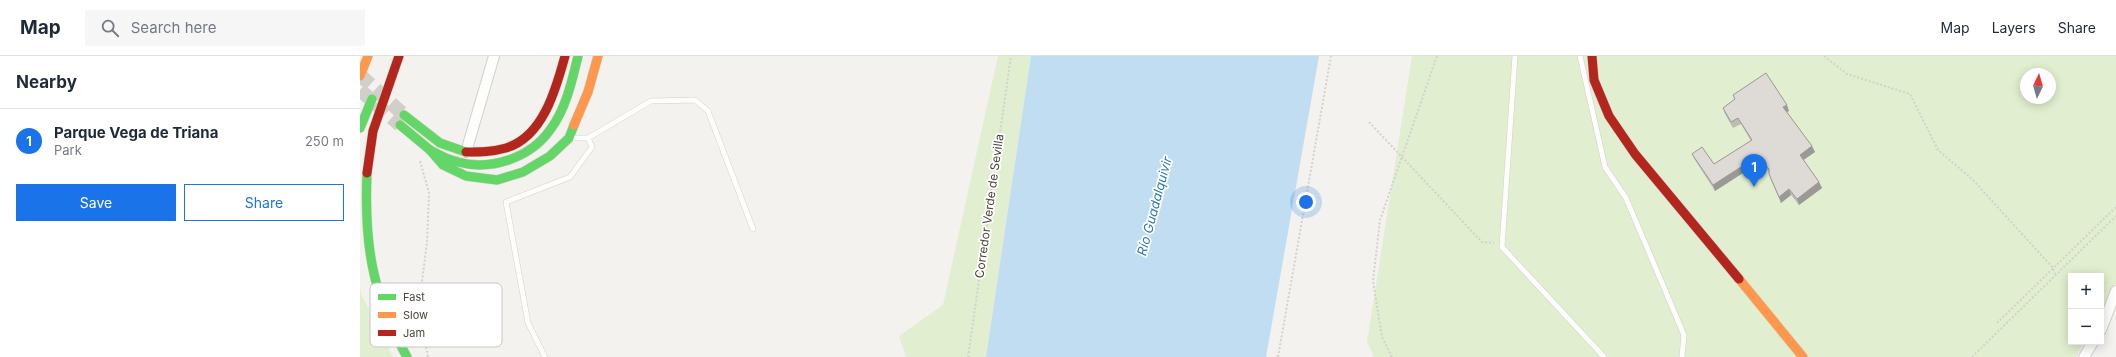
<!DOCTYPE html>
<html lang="en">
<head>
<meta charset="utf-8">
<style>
  body { margin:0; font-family:Inter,sans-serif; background:#f6f6f7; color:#1f2937 }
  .controls { position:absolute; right:12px; bottom:12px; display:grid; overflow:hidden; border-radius:0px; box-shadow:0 2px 10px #0003 }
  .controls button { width:36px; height:36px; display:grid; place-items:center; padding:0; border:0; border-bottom:1px solid #e0e1e3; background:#fff; color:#1f2937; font:20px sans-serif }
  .compass { position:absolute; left:1660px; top:12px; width:36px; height:36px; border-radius:50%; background:#fff; box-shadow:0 2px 10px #0003; rotate:5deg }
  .you { position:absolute; left:946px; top:146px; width:14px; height:14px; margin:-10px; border:3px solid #fff; border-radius:50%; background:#1a73e8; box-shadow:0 0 0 6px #1a73e833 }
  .badge { display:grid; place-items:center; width:26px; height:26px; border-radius:50%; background:#1a73e8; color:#fff; font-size:13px; font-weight:700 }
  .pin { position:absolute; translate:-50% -33px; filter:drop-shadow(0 1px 2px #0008) }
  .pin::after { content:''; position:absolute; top:21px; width:14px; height:12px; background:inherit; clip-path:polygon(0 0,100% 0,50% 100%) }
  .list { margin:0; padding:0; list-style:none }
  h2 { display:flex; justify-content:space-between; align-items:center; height:52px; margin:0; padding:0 16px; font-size:17px }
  h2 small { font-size:13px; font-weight:400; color:#747a83 }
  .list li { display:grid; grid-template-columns:26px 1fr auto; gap:12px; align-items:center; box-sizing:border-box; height:64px; padding:0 16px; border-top:1px solid #e0e1e3 }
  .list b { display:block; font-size:15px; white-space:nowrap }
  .list p { margin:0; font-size:13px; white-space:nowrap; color:#747a83 }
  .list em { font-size:13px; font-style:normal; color:#747a83 }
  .actions { display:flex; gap:8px; padding:12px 16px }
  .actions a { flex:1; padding:9px 0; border:1px solid #1a73e8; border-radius:0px; text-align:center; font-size:14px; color:#1a73e8 }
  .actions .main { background:#1a73e8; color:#fff }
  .icon { flex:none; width:22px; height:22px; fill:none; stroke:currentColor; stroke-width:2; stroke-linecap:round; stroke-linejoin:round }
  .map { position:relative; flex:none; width:1756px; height:301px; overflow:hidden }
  header { display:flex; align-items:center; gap:24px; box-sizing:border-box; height:56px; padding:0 20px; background:#fff; border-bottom:1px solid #e0e1e3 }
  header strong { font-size:19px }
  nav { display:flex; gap:22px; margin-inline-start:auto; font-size:14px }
  .search { width:280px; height:36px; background:#f6f6f7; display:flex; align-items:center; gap:10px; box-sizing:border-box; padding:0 14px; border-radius:0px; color:#747a83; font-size:15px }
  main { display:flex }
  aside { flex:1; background:#fff }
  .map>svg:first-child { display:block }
  .green { fill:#e1eecf; fill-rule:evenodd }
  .water { fill:#c0ddf1 }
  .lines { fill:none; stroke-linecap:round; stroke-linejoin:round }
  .secondary-tunnel { stroke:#d2cfca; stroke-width:14; stroke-dasharray:14 7; stroke-linecap:butt }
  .lane-casing { stroke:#d2d0cb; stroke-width:6 }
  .street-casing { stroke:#d2d0cb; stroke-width:12 }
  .fast-casing { stroke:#d3cfc5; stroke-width:10 }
  .slow-casing { stroke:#d3cfc5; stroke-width:10 }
  .jam-casing { stroke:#d3cfc5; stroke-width:10 }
  .path { stroke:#d3d2cc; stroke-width:2; stroke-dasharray:2 2; stroke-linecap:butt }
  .lane { stroke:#fdfdfc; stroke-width:5 }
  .street { stroke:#fdfdfc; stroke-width:10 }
  .fast { stroke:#63d668; stroke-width:9 }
  .slow { stroke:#ff974d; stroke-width:9 }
  .jam { stroke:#b3261e; stroke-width:9 }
  .wall { fill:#bfbcb8 }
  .shaded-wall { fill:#9b9996 }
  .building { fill:#dedbd6; stroke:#9b9996 }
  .labels { text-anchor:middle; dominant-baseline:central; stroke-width:3.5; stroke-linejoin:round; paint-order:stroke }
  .street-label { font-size:12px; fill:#4b4439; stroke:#fff }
  .water-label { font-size:13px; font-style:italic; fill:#2e7ab2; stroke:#fff }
  .key { fill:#fff; stroke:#c9c7c4; stroke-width:1 }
  .key-label { font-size:11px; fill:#4b4439 }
</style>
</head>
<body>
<header>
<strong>Map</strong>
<div class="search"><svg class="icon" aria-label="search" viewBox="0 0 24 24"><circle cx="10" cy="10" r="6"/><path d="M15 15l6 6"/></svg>Search here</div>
<nav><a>Map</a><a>Layers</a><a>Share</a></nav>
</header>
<main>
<aside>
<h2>Nearby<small></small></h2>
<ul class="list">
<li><span class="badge">1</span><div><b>Parque Vega de Triana</b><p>Park</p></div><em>250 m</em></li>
</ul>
<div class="actions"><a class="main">Save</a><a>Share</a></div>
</aside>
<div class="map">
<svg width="1756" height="301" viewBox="0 0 1756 301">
  <rect width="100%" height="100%" fill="#f4f2ee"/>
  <!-- green -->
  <g class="green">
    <path d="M638 0H671L626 301H546L539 280 583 249Z"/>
    <path d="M1052 0H1756V232L1741 258V220H1711V286H1724L1716 301H1014L1007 286ZM1666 18H1690V42H1666Z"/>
    <path d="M0 230 1 238 33 301H0Z"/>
  </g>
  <!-- water -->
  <path class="water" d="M671 0H959L906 301H626Z"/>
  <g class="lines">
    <!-- secondary-tunnel -->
    <g class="secondary-tunnel">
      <path d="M0 19 44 59"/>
      <path d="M0 34 40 69"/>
    </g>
    <defs>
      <g id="lane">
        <path d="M1155 0 1142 191 1244 301"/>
        <path d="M1220 0 1245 111 1266 142 1324 279 1322 301"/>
        <path d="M210 82H228L291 45 335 44 348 55 393 173"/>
        <path d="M185 301 168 267 146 146 210 121 232 91 228 82"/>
      </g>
      <g id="street">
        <path d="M106 96 134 0"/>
        <path d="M1741 274 1756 235"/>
        <path d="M1724 301 1733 286"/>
      </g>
      <g id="fast">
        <path d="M44 59 80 87 106 96"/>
        <path d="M40 69 70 94 83 109 106 120 137 124 163 116 190 100 209 82 214 69"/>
        <path d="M0 72 12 43"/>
        <path d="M70 94C79 99 88 104 98 106 131 115 170 102 190 74 206 53 212 25 218 0"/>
        <path d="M7 117C4 188 12 238 47 301"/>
      </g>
      <g id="slow">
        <path d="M0 20 8 0"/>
        <path d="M214 69 228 36 238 0"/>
        <path d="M1379 223 1443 301"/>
      </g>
      <g id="jam">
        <path d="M1232 0 1234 24 1249 60 1275 98 1379 223"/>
        <path d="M106 96C120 96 132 96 146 92 183 81 196 33 205 0"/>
        <path d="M7 117 13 75 39 0"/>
      </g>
    </defs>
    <!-- lane casing -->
    <use href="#lane" class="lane-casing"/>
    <!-- street casing -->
    <use href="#street" class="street-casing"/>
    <!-- fast casing -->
    <use href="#fast" class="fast-casing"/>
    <!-- slow casing -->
    <use href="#slow" class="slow-casing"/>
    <!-- jam casing -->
    <use href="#jam" class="jam-casing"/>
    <!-- path -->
    <g class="path">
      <path d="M1464 0 1487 18 1550 38 1578 94 1612 123 1693 212 1695 218"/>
      <path d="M1009 66 1122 186 1134 187"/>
      <path d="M60 105 69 137 67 186 61 234V263L68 301"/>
      <path d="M1637 267 1756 151"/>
      <path d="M608 301 651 0"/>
      <path d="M918 301 971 0"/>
      <path d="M1032 301 1022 281 1013 225 1020 164 1077 0"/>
      <path d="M1612 301 1756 160"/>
    </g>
    <!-- lane -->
    <use href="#lane" class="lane"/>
    <!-- street -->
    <use href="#street" class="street"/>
    <!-- fast -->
    <use href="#fast" class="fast"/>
    <!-- slow -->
    <use href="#slow" class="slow"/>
    <!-- jam -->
    <use href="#jam" class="jam"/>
  </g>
  <!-- wall -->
  <path class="wall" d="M1373 39 1429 55 1427 56 1455 96 1443 104 1459 126 1462 132 1439 149 1431 139 1421 147 1411 124 1409 116 1400 106 1355 135 1335 104 1332 98 1354 108 1391 85 1381 68 1373 72 1365 58 1363 52 1375 44Z"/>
  <!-- shaded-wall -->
  <g class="shaded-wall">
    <path d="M1427 49 1429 55 1425 57 1423 51Z"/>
    <path d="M1452 90 1455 96 1442 105 1440 99Z"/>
    <path d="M1398 100 1400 106 1355 135 1353 129Z"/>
    <path d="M1459 126 1462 132 1439 149 1437 143Z"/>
    <path d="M1429 133 1431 139 1421 147 1419 141Z"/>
  </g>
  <!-- building -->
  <path class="building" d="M1406 17 1427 49 1423 51 1452 90 1440 99 1459 126 1437 143 1429 133 1419 141 1409 118V113L1398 100 1353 129 1332 98 1342 91 1354 108 1392 84 1378 62 1371 66 1363 52 1375 43 1373 39Z"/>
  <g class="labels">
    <!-- street labels -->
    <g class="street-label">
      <text transform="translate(629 150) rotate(-82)">Corredor Verde de Sevilla</text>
    </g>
    <!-- water labels -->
    <g class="water-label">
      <text transform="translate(794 150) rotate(-75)">Río Guadalquivir</text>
    </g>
  </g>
  <!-- legend -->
  <rect x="10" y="227" width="132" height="64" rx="6" class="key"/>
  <rect x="18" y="238" width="18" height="6" fill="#63d668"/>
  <rect x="18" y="256" width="18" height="6" fill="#ff974d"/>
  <rect x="18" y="274" width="18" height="6" fill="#b3261e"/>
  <g class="key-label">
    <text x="43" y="245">Fast</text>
    <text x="43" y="263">Slow</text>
    <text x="43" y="281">Jam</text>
  </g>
</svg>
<div class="controls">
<button>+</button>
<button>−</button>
</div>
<svg class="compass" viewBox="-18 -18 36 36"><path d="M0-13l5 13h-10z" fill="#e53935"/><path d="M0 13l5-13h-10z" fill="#747a83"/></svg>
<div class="you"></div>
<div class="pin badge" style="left:1394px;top:131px">1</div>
</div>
</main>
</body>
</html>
